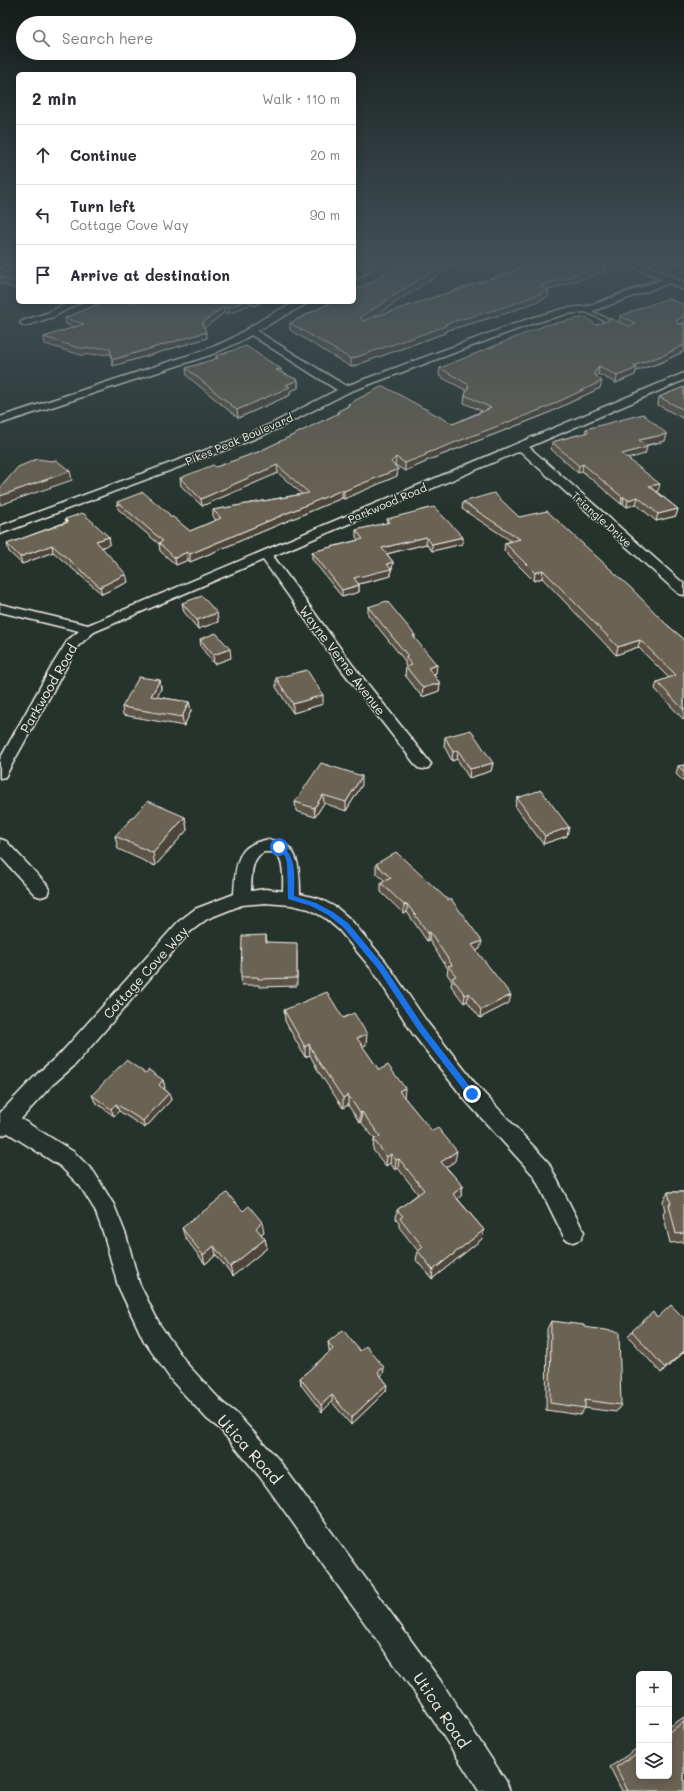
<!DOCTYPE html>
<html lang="en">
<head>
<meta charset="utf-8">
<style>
  body { margin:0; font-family:Mali,sans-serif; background:#f2f2f3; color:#2b2b33 }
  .controls { position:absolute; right:12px; bottom:12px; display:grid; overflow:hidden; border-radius:6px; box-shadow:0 2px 10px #0003 }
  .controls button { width:36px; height:36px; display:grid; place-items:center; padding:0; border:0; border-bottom:1px solid #e1e1e2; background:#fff; color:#2b2b33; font:20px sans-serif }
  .stop { position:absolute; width:12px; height:12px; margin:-9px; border:3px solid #1a73e8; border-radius:50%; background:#fff }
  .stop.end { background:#1a73e8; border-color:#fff; box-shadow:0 1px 4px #0008 }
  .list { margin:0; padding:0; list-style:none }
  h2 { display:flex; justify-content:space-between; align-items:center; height:52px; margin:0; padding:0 16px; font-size:17px }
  h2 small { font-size:13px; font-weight:400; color:#7c7c81 }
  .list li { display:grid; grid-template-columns:26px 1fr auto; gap:12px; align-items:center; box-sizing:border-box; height:60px; padding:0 16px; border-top:1px solid #e1e1e2 }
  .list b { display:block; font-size:15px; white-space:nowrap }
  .list p { margin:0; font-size:13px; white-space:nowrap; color:#7c7c81 }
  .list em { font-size:13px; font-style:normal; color:#7c7c81 }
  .icon { flex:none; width:22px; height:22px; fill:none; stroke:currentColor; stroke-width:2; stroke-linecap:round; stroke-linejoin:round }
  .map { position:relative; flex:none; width:684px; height:1791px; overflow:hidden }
  .search { position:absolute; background:#fff; box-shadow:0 2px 10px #0003; left:16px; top:16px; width:340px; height:44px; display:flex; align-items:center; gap:10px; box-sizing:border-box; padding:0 14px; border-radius:22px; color:#7c7c81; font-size:15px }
  .panel { position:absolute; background:#fff; box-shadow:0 2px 10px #0003; left:16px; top:72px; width:340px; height:232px; border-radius:6px }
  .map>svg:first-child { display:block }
  .green { fill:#517159; stroke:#a2b1a0 }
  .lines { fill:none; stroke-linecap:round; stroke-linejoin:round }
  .lane-casing { stroke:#f4f1e8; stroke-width:3 }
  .street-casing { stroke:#f4f1e8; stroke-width:3 }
  .secondary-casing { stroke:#f4f1e8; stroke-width:3 }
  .lane { fill:#26332d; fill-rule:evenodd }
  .street { fill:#26332d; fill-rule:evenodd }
  .secondary { fill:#26332d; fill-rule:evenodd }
  .wall { fill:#5c5447; stroke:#f4f1e8 }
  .shaded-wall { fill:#4b453a; stroke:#f4f1e8 }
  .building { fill:#6b6253; stroke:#f4f1e8 }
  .route { fill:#1a73e8 }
  .labels { text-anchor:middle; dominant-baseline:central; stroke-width:3; stroke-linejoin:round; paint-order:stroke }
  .far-street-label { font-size:11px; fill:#f4f1e8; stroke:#26332d }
  .street-label { font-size:13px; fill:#f4f1e8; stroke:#26332d }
  .near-street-label { font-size:16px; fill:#f4f1e8; stroke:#26332d }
</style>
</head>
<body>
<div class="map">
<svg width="684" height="1791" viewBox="0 0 684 1791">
  <rect width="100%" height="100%" fill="#26332d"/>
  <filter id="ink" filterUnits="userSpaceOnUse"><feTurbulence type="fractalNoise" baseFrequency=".025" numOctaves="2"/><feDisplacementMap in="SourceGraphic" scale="8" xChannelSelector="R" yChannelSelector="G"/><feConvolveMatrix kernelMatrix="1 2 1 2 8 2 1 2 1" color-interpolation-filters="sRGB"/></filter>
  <g filter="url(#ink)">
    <!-- green -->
    <path class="green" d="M653 280H657L588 307 584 306Z"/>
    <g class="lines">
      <defs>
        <path id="lane" d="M581 308H585L621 325 616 326 581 310Z"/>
        <g id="street">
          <path d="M0 261H11L0 268Z"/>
          <path d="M373 261H384L354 280V273Z"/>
          <path d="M669 277 674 280 672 282 593 311 567 314 534 323 349 392 279 428 249 441 0 534V526L241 437 271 424 337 390 251 335 239 342 213 354 0 424V417L205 350C215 346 225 342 234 337 257 324 282 302 310 302L257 331 346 386 528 319 566 308 589 306Z"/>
          <path d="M69 302H81L53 317 25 326 20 323 22 321 47 313Z"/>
          <path d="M684 373V380L529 447 684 584V595L679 594 520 451 273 556 351 663 428 760 431 764 428 768 423 769 418 768 341 669 263 560 94 632 78 646 5 777 0 778V759L53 664 68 640 79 631 0 612V604L88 625Z"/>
          <path d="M0 839 6 841 47 885 49 890 47 895 41 897 35 895 0 856Z"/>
          <path d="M265 840C299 839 300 867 300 894L320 899 337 908 351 920 386 962 427 1022 479 1088 548 1162 584 1232 581 1239 573 1242 565 1239 534 1176 465 1100 413 1034 374 972 339 930 325 918 309 909 291 905 265 903 242 905 207 919 190 932 74 1066 52 1085 21 1119 74 1152 94 1172 114 1205 126 1235 139 1283 160 1325 188 1365 223 1403 236 1413 278 1459 440 1680 506 1781 510 1791H479L420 1700 260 1477 220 1429 207 1419 172 1381 144 1341 118 1286 104 1235 95 1210 80 1186 60 1166 8 1133 0 1136V1113L38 1073 60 1054 178 922 195 909 234 894C236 868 234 846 265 840ZM264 852H273C285 858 283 879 283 891L265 889 251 891C252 877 250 859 264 852Z"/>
        </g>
        <path id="secondary" d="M623 261H639L684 282V290Z"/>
      </defs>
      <!-- lane casing -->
      <use href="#lane" class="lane-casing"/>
      <!-- street casing -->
      <use href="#street" class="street-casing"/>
      <!-- secondary casing -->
      <use href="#secondary" class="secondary-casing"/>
      <!-- lane -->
      <use href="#lane" class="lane"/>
      <!-- street -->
      <use href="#street" class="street"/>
      <!-- secondary -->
      <use href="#secondary" class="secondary"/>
    </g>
    <!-- wall -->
    <g class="wall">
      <path d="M6 261H18V290L0 283V277L13 267 7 265Z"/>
      <path d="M404 261H459L371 318 516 270V269L531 264 526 261H601L606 264 605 271 548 290V297L542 299 541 300 507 313 445 331V333L351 367 290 330V323L377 279Z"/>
      <path d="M670 261H684V268Z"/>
      <path d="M103 302H262L254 306 251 304 228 314 224 313 204 327 207 338 113 366 111 354 81 355 45 344 44 337 75 327 66 324 65 318Z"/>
      <path d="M620 316 680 324H682L684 323V351L662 362 636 371 635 375 616 383 598 374 596 376 600 388 544 415 426 461V462L405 471 395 465V466L398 469 397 476 344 499 342 498 190 562 188 560 176 565 160 551 159 544 118 509 117 502 170 517 190 531 216 520 213 517V510L302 494 278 473 202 506 181 486 180 478 216 467 258 452 337 414V412L348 406V404L453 424 482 411 464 403 465 395 467 391 439 376 440 368 596 325 619 322Z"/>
      <path d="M216 356 282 373 298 380V388L290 391V395L238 418 187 376 186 368 216 359Z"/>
      <path d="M684 387V419L658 405 659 397Z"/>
      <path d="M586 429 667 434 665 441 645 446 647 447 645 454 628 458 658 491H656L678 509 676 516 656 521 636 504 627 507 623 504H621L582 471 578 473 551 449 552 442 585 433Z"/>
      <path d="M463 502 519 517 666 624 684 639V720L655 689 657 682 669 678 638 647 616 655 542 578 534 581 504 551 505 543 511 541 462 509Z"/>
      <path d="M65 519 109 537 110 544 102 548 128 582 102 594 53 552 22 564 9 552 7 544 66 522Z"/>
      <path d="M387 519 462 544 432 551 426 544 387 554 393 562 392 569H391V576L359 584V592L342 597 312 559V552L358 540 356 537V530L387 523Z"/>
      <path d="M182 603 217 613 218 622 198 629 184 612Z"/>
      <path d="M368 607 415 635V639L436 673 433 674 440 683 439 691 422 697 405 675 406 667 405 665V661L368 615Z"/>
      <path d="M200 639 231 658 214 664 201 647Z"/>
      <path d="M276 678 323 704 293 713 276 687Z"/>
      <path d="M160 680 161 689 157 697 189 702 191 711 184 726 123 715 122 707Z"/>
      <path d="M445 737 493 763 491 771 469 778 457 759 452 761 444 746Z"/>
      <path d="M684 765V782L676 774 678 766Z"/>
      <path d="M362 785 346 811 324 803 315 817 296 811 295 802Z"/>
      <path d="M517 798 567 836 543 844 515 806Z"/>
      <path d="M185 817 187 830 155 866 118 849 115 836Z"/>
      <path d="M376 864 480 949 476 950 509 1003 480 1018 467 1001 464 1003 451 986 452 981 447 974 448 969 429 940 427 941 407 912 404 914 381 892V883L385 881 376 873Z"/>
      <path d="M266 935 267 942 297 951V986L259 987V985H242L241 977Z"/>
      <path d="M284 1010 343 1018 366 1045 362 1046 379 1070 404 1097 455 1161 446 1167 463 1186 461 1196 457 1198 484 1230 482 1239 432 1279 416 1260 418 1251 399 1227V1222L396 1219 397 1210 418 1194 398 1168 395 1170 390 1163 386 1166 373 1150 374 1140 375 1139 361 1122 360 1123 348 1105 343 1108 318 1071 310 1055 305 1057 285 1021Z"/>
      <path d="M145 1073 163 1080 165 1088 164 1089 169 1093 171 1100 145 1128 119 1111 114 1116 95 1102 92 1095Z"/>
      <path d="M668 1192H684V1242L670 1243 663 1214 665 1211 663 1202Z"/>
      <path d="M243 1211 264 1232 261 1234 265 1239 267 1248 233 1276 216 1255 205 1264 185 1237 182 1228Z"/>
      <path d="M657 1318H684V1352L661 1373 628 1336 632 1331Z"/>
      <path d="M551 1321 584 1327 621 1405 616 1412 585 1408 580 1415 546 1410 547 1329Z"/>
      <path d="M328 1342 360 1351 384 1367 383 1374 381 1376 387 1384 386 1391 351 1425 332 1402 322 1412 301 1385 300 1378 330 1352 329 1350Z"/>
      <path d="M684 1717V1790L683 1791H622L610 1767 639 1747V1776H669V1727Z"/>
    </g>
    <!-- shaded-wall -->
    <g class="shaded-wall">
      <path d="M448 261H459L361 325V317Z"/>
      <path d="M606 264 605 271 548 290V297L542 299 541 300 507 313 445 331V333L351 367V359L445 324 541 286Z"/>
      <path d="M243 302H251V304L228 314V308Z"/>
      <path d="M254 302H262L254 306Z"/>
      <path d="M223 307 224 313 203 329 202 323Z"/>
      <path d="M684 316V322L675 327 677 320Z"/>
      <path d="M206 332 207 338 113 366 112 360Z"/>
      <path d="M684 345V351L662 362 636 371 635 375 616 383 617 376 633 366Z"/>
      <path d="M599 366 598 374 592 382 594 374Z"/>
      <path d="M281 369 282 376 276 370Z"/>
      <path d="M298 380V388L290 391V395L238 418 237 410 286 385Z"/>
      <path d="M602 381 600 388 544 415 426 461V462L405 471V463L425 454Z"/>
      <path d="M667 434 665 441 637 447 639 440Z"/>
      <path d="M647 447 645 454 620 461 622 454Z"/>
      <path d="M396 457 395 465 391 470V462Z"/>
      <path d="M583 464 582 471 578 473 579 466Z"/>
      <path d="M277 465 278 473 202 506 201 499Z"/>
      <path d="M398 469 397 476 344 499V491Z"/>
      <path d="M70 471 72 480 0 505V496Z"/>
      <path d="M660 484 658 491 647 493 649 486Z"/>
      <path d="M342 490V498L190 562V554Z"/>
      <path d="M622 497H624L623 504H621Z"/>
      <path d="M638 497 636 504 627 507 628 500Z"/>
      <path d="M678 509 676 516 656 521 658 514Z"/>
      <path d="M109 537 110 544 98 549 96 541Z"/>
      <path d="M426 537V544L382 555V548Z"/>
      <path d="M463 537 462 544 432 551V544Z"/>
      <path d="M52 545 53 552 22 564 20 557Z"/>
      <path d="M187 552 188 560 176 565 175 558Z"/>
      <path d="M393 562 392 569H391V576L354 585V578L387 564Z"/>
      <path d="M543 570 542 578 534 581 535 573Z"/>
      <path d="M126 574 128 582 102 594 100 587Z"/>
      <path d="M359 585V592L342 597V590Z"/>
      <path d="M217 613 218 622 198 629 197 620Z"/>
      <path d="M640 640 638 647 616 655 618 647Z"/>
      <path d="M230 649 231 658 214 664 213 655Z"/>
      <path d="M437 665 436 673 427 676 428 668Z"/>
      <path d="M160 680 161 689 153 705 151 696Z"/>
      <path d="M440 683 439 691 422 697 423 688Z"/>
      <path d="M323 695V704L293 713V704Z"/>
      <path d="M189 702 191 711 184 726 182 717Z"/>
      <path d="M458 750 457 759 452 761 453 752Z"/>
      <path d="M493 763 491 771 469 778 470 769Z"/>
      <path d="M362 776V785L346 811V802Z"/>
      <path d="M323 795 324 803 315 817 314 808Z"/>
      <path d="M185 817 187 830 155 866 153 853Z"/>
      <path d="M569 827 567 836 543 844 545 836Z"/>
      <path d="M407 904V912L404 914V905Z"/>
      <path d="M430 932 429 940 427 941 428 933Z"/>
      <path d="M482 941 480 949 471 953 472 945Z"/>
      <path d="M469 993 467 1001 464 1003 465 995Z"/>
      <path d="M511 995 509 1003 480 1018 481 1010Z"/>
      <path d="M367 1034 366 1045 356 1049 357 1038Z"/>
      <path d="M309 1044 310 1055 305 1057V1047Z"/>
      <path d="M163 1080 165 1088 161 1093 159 1085Z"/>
      <path d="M405 1088 404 1098 399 1091Z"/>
      <path d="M169 1093 171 1100 145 1128 143 1121Z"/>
      <path d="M348 1095V1105L343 1108V1098Z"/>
      <path d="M116 1104 119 1111 114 1116 111 1109Z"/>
      <path d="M362 1112 361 1122 360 1123V1113Z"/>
      <path d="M457 1151 455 1161 440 1172 441 1162Z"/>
      <path d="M391 1154 390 1163 386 1166 387 1157Z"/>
      <path d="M399 1159 398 1168 395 1170 396 1160Z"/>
      <path d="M463 1186 461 1196 452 1203 453 1194Z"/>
      <path d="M262 1222 264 1232 257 1237 256 1228Z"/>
      <path d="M484 1230 482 1239 432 1279 433 1270Z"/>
      <path d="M265 1239 267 1248 233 1276 230 1267Z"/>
      <path d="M214 1246 216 1255 205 1264 203 1255Z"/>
      <path d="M684 1351V1352L661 1373 665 1368Z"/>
      <path d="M384 1367 383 1374 377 1380 378 1372Z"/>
      <path d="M387 1384 386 1391 351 1425V1418Z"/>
      <path d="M332 1395V1402L322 1412 321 1405Z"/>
    </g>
    <!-- building -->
    <g class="building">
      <path d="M404 261H448L361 317 362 321 518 270 516 269 539 261H601L606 264 541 286 549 290 541 293H542L508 306 445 324 446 326 351 359 290 323 332 302H354V291L377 279Z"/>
      <path d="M18 264V283L0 277V274Z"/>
      <path d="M668 298 684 305V316L677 320V324H682L684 323V345L664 355 633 366 637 368 617 376 599 366 594 374 602 381 545 408 425 454 426 455 405 463 396 457 391 462 398 469 344 491 342 490 190 554 187 552 175 558 159 543 163 541 117 502 143 492 169 514 170 517H173L190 531 221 518 213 510 309 493 277 465 201 499 180 478 213 465 216 467 258 452 339 413 337 412 350 405 348 404 381 387H385L453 424 491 408 465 395 469 385 440 368 546 325 586 317 596 325 612 319 629 326 635 325V323L620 316Z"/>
      <path d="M103 302H243L228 308 223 307 202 323 206 332 112 360 110 348H79L44 337 84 324 65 318Z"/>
      <path d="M246 346 281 369 276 370 298 380 286 385 290 387 237 410 186 368 218 358 216 356Z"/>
      <path d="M684 387V410L659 397Z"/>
      <path d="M643 414 667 434 639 440 647 447 622 454 660 484 649 486 678 509 658 514 638 497 628 500 624 497H622L583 464 579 466 552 442 589 432 586 429Z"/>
      <path d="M37 459 52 461 56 460 70 471 0 496V488L18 467Z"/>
      <path d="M494 493 519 517 547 511 632 589 666 624 684 639V710L657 682 676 675 640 640 618 647 543 570 535 573 505 543 520 539 463 502Z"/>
      <path d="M434 507 463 537 432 544 426 537 382 548 393 562 387 564 391 569 354 578 359 585 342 590 312 552 363 539 356 530 390 522 387 519Z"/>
      <path d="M83 513 109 537 96 541 126 574 100 587 52 545 20 557 7 544 68 522 65 519Z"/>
      <path d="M202 596 217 613 197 620 182 603Z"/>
      <path d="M387 601 415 635 413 636 437 665 428 668 440 683 423 688 406 667 412 665 405 657 408 656 368 607Z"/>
      <path d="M216 633 230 649 213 655 200 639Z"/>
      <path d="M307 670 323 695 293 704 276 678Z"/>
      <path d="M139 677 160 680 151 696 189 702 182 717 122 707Z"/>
      <path d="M471 730 493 763 470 769 458 750 453 752 445 737Z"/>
      <path d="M321 763 362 776 346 802 323 795 314 808 295 802Z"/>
      <path d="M684 765V772L678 766Z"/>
      <path d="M541 790 569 827 545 836 517 798Z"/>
      <path d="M148 801 185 817 153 853 115 836Z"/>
      <path d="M396 852 448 900 451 899 482 941 472 945 511 995 481 1010 469 993 465 995 452 978 456 976 448 966 452 965 430 932 428 933 407 904 404 905 381 883 391 878 376 864Z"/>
      <path d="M266 935V942L297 943V978L258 979V977H241L242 936Z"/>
      <path d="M327 992 343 1018 354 1013 367 1034 357 1038 379 1070 388 1065 405 1088 399 1091 432 1131 438 1128 457 1151 441 1162 463 1186 453 1194 484 1230 433 1270 418 1251 423 1247 400 1218 403 1216 397 1210 424 1190 399 1159 396 1160 391 1154 387 1157 374 1140 380 1136 362 1112 360 1113 348 1095 343 1098 318 1061 309 1044 305 1047 284 1010Z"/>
      <path d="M126 1060 145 1073 149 1070 163 1080 159 1085 169 1093 143 1121 116 1104 111 1109 92 1095Z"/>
      <path d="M668 1192H684V1233L676 1234 669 1204H671Z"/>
      <path d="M227 1193 243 1211 249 1206 262 1222 256 1228 265 1239 230 1267 214 1246 203 1255 182 1228Z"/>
      <path d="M671 1305 684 1318V1351L665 1368 632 1331 653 1312 657 1318Z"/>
      <path d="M551 1321 584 1325V1327L619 1332 621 1405 585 1400V1408L550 1403Z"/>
      <path d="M343 1330 360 1351 366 1346 384 1367 378 1372 387 1384 351 1418 332 1395 321 1405 300 1378 333 1349 328 1342Z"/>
      <path d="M684 1722V1790L683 1791H628L616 1767 639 1752V1776H669V1732Z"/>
    </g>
  </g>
  <!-- sky -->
  <linearGradient id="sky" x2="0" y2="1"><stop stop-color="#151c19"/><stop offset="0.51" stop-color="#415057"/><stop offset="1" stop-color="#415057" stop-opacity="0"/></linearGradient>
  <rect width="684" height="512" fill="url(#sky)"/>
  <!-- route -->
  <path class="route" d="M279 845C298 854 294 878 294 896L316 903 333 912 348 923 383 965 423 1026 474 1092V1097H469L418 1030 378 969 343 927 328 915 311 906 288 899 287 863 285 856 276 847Z"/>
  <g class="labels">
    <!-- far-street labels -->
    <g class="far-street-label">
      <text transform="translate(239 439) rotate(-23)">Pikes Peak Boulevard</text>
      <text transform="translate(387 503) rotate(-23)">Parkwood Road</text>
      <text transform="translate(602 519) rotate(42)">Triangle Drive</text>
    </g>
    <!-- street labels -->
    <g class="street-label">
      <text transform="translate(343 660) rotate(53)">Wayne Verne Avenue</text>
      <text transform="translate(48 688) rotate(-60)">Parkwood Road</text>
      <text transform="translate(145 972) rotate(-48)">Cottage Cove Way</text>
    </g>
    <!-- near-street labels -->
    <g class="near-street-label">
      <text transform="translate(250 1449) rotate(48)">Utica Road</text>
      <text transform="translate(442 1710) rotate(56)">Utica Road</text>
    </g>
  </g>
</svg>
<div class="controls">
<button>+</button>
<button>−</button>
<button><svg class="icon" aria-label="layers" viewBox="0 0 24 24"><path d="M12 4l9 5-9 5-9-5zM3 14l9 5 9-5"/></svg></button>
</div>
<div class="stop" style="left:279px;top:847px"></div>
<div class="stop end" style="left:472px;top:1094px"></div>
<div class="search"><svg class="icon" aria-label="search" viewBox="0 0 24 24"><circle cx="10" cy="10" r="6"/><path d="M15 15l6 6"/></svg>Search here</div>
<section class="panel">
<h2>2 min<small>Walk · 110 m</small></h2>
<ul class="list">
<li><svg class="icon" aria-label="ahead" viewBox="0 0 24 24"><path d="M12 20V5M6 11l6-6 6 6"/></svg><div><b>Continue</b></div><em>20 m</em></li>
<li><svg class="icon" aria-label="left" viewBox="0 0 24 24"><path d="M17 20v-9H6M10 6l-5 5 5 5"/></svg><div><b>Turn left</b><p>Cottage Cove Way</p></div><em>90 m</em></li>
<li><svg class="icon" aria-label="arrive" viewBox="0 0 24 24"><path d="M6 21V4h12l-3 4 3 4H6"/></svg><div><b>Arrive at destination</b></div></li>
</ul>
</section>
</div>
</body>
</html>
